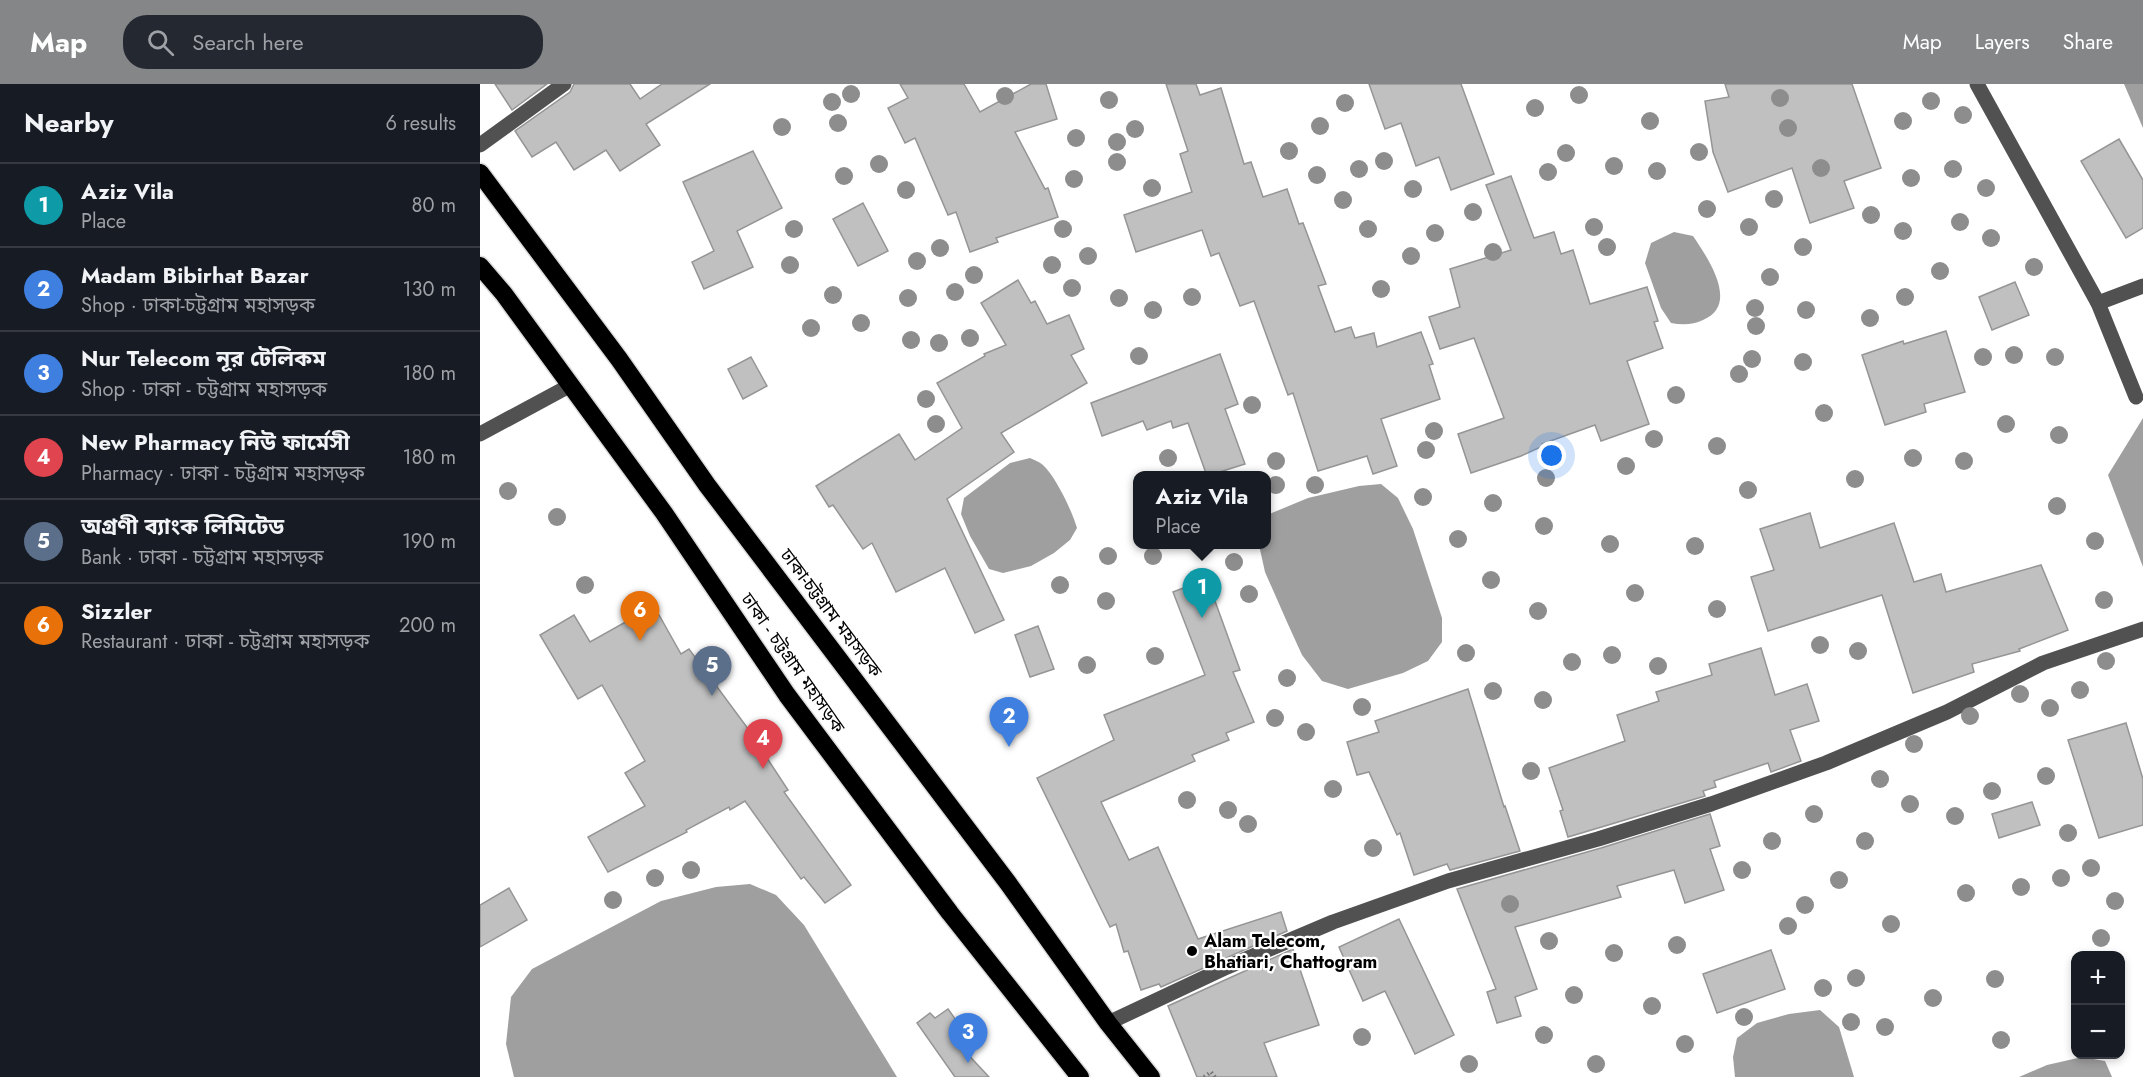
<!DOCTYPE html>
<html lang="en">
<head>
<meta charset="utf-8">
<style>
  body { margin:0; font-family:Jost,"Noto Sans Bengali",sans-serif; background:#242831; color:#f1f3f6 }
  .controls { position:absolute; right:18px; bottom:18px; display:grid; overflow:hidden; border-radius:12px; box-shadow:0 3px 9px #0003 }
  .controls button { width:54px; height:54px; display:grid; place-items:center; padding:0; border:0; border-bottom:2px solid #363941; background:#171b24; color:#f1f3f6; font:30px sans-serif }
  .you { position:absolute; left:1072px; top:372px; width:21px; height:21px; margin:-15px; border:4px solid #fff; border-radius:50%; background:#1a73e8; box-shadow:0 0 0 9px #1a73e833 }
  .badge { display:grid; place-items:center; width:39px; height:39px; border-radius:50%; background:#858687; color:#fff; font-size:20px; font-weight:700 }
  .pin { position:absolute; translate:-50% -50px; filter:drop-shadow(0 2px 3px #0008) }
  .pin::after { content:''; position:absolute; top:32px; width:21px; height:18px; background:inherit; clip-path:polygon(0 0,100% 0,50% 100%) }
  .popup { position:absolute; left:653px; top:387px; width:138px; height:78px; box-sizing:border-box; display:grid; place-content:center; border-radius:12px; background:#171b24; filter:drop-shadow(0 2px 4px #0005); font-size:20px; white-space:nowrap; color:#9ea1a6 }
  .popup b { font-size:22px; color:#f1f3f6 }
  .popup::after { content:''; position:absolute; left:50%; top:100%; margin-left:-12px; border:12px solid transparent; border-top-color:#171b24 }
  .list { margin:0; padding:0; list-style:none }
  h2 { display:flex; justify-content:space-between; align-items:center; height:78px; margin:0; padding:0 24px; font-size:26px }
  h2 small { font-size:20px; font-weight:400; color:#9ea1a6 }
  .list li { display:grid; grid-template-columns:39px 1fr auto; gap:18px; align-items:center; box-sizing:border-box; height:84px; padding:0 24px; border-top:2px solid #363941 }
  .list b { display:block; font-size:22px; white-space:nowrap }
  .list p { margin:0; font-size:20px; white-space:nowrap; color:#9ea1a6 }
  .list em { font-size:20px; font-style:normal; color:#9ea1a6 }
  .icon { flex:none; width:33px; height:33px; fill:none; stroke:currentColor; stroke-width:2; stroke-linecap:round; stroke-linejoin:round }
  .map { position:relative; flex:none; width:1663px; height:993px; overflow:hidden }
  header { display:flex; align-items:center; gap:36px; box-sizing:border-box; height:84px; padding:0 30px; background:#858687; color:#fff }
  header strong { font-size:28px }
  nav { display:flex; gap:33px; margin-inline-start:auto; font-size:21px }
  .search { width:420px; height:54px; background:#242831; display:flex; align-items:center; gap:15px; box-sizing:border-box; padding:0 21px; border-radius:24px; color:#9ea1a6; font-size:22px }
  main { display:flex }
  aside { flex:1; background:#171b24 }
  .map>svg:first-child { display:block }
  .water { fill:#9f9f9f }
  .building { fill:#c0c0c0; stroke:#959595; stroke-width:1.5 }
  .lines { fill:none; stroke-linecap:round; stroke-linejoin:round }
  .highway-casing { stroke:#dbdbdb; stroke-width:21 }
  .path { stroke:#737373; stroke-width:4; stroke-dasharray:1.5 3; stroke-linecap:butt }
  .minor { stroke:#515151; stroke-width:15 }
  .highway { stroke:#000; stroke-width:18 }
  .tree { fill:#8d8d8d }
  .poi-dot { fill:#000; stroke:#fff; stroke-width:2 }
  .labels { text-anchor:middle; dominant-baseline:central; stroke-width:4.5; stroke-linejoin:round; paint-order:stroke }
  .street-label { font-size:18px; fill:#000; stroke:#fff }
  .poi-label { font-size:18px; font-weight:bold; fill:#000; stroke:#fff; text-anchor:start }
</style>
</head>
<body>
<header>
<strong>Map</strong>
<div class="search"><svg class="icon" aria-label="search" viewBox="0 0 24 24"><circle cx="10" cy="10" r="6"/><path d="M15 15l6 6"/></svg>Search here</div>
<nav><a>Map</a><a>Layers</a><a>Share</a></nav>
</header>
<main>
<aside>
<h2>Nearby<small>6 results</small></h2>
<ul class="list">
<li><span class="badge" style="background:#0f9aa8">1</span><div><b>Aziz Vila</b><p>Place</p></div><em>80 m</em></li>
<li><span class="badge" style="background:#3f7fe0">2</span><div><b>Madam Bibirhat Bazar</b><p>Shop · ঢাকা-চট্টগ্রাম মহাসড়ক</p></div><em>130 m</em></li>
<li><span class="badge" style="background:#3f7fe0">3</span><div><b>Nur Telecom নূর টেলিকম</b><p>Shop · ঢাকা - চট্টগ্রাম মহাসড়ক</p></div><em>180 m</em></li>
<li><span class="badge" style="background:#e0444e">4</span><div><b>New Pharmacy নিউ ফার্মেসী</b><p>Pharmacy · ঢাকা - চট্টগ্রাম মহাসড়ক</p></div><em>180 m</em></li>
<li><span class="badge" style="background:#5c6f8a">5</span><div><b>অগ্রণী ব্যাংক লিমিটেড</b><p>Bank · ঢাকা - চট্টগ্রাম মহাসড়ক</p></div><em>190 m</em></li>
<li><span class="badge" style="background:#e8710a">6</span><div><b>Sizzler</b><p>Restaurant · ঢাকা - চট্টগ্রাম মহাসড়ক</p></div><em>200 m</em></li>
</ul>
</aside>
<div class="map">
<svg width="1663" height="993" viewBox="0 0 1663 993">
  <rect width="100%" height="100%" fill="#fff"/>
  <!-- water -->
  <g class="water">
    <path d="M1644 0H1663V44Z"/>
    <path d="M1194 148 1213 152C1228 174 1260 221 1223 236 1213 241 1202 241 1191 239L1181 224 1165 179 1171 159Z"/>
    <path d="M1663 334V483L1628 391Z"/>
    <path d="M550 374C554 376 560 378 563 381 576 393 592 427 597 444L590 456 574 469 551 482 523 489 509 485 490 452 481 430 484 414 530 379Z"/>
    <path d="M901 400 918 414 933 445 962 534V558L948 577 923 589 868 605 842 597 822 571 807 538 785 488 779 461 786 460 787 431 828 414 879 402Z"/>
    <path d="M270 800 296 811 324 841 417 993H34L26 960 31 913 52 885 181 817 236 803Z"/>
    <path d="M1340 926 1359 943 1374 993H1255L1253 973 1257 954 1277 939 1309 930Z"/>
    <path d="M1602 973 1625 977 1632 993H1539L1567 981Z"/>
  </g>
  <!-- building -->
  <g class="building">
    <path d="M15 0H67L32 26Z"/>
    <path d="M94 0H150L160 15 182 0H230L166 40 180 61 140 87 126 66 94 86 76 58 52 73 35 47 90 8Z"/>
    <path d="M420 0H484L500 28 551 0H566L577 35 535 48 565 105 568 104 578 133 516 154 518 158 490 168 476 128 468 131 435 54 425 59 408 24 428 14Z"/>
    <path d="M686 0H716L720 11 741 4 764 80 771 78 783 113 807 105 819 140 823 139 846 200 838 202 855 248 871 243 875 254 894 249 897 263 941 248 953 280 949 281 960 315 901 335 917 382 893 390 887 372 838 387 813 309 808 311 774 217 760 222 739 169 731 172 722 146 656 168 644 131 712 108 700 70 708 67Z"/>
    <path d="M889 0H981L1014 90 971 106 959 73 936 82 921 39 905 45Z"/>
    <path d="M1245 0H1372L1401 84 1364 97 1374 124 1330 139 1312 84 1248 108 1233 68 1225 17 1249 13Z"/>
    <path d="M1639 55 1663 96V144L1646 154 1601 77Z"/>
    <path d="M273 67 302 124 257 147 273 183 224 205 212 178 234 167 203 98Z"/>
    <path d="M1031 92 1054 154 1074 148 1081 170 1093 166 1110 220 1167 203 1178 237 1174 238 1183 264 1147 277 1169 340 1121 357 1115 341 1062 360 1063 362 1041 372 991 389 978 350 1024 334 994 254 960 265 949 233 980 223 970 185 1031 166 1006 101Z"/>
    <path d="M383 119 408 167 378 182 353 135Z"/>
    <path d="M538 196 551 219 555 217 567 240 589 231 604 265 591 271 607 299 521 349 534 368 467 415 524 536 495 549 465 484 416 508 392 459 383 465 353 421 349 423 336 402 419 350 435 376 482 344 457 299 505 272 504 270 526 261 501 219Z"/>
    <path d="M1535 198 1549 231 1512 246 1499 213Z"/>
    <path d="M1466 247 1485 308 1444 320 1446 328 1405 341 1382 271 1423 257 1424 260Z"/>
    <path d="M740 270 758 320 745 325 765 380 727 392 708 339 693 344 691 337 667 346 663 337 622 352 611 319Z"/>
    <path d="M271 273 287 302 263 315 248 285Z"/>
    <path d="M1330 429 1340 464 1414 439 1434 498 1461 490 1466 508 1561 481 1588 546 1539 565 1540 567 1492 580 1494 588 1433 609 1402 511 1288 547 1271 493 1294 486 1280 445Z"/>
    <path d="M727 495 760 586 753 588 774 638 746 649 749 656 712 671 715 677 621 718 649 776 678 763 718 855 801 828 807 847 681 903 679 900 661 906 648 867 644 868 636 840 630 843 557 694 634 656 624 631 725 591 693 508Z"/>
    <path d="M174 522 201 570 209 565 266 642 308 706 304 708 371 801 345 819 324 793 321 795 265 717 250 726 249 723 206 746 207 748 128 788 108 753 165 722 145 689 165 677 122 601 98 615 60 551 94 531 110 558Z"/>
    <path d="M558 542 574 585 550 593 535 551Z"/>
    <path d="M1281 564 1295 611 1327 600 1339 637 1310 646 1321 677 1291 688 1288 679 1234 697 1236 703 1223 707 1225 712 1088 753 1080 727 1083 726 1069 684 1145 657 1137 631 1179 617 1176 608 1232 591 1229 580Z"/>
    <path d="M988 605 1024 723 1025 722 1040 767 970 786 967 780 934 791 920 749 917 751 889 688 877 691 867 658 899 648 895 637Z"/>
    <path d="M1646 639 1663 695V741L1619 754 1588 656Z"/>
    <path d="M1552 718 1560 741 1519 754 1512 730Z"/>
    <path d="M1230 730 1240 762 1230 765 1244 806 1205 819 1194 786 1137 802 1141 813 1035 843 1057 905 1035 913 1041 932 1017 939 1007 908 1016 905 977 805 1121 764Z"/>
    <path d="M29 804 47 836 0 863V821Z"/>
    <path d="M919 835 974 951 935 970 905 907 883 917 859 863Z"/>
    <path d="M813 865 839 941 784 959 797 993H717L688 922Z"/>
    <path d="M1291 866 1305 905 1237 929 1223 890Z"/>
    <path d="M468 925 491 957 481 963 509 993H475L437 939 450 929 455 934Z"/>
  </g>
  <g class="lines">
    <defs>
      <g id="highway">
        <path d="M0 89 139 275 227 401 528 799 628 939 671 993"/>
        <path d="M0 182 24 210 184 429 307 611 470 829 600 993"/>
      </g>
    </defs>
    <!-- highway casing -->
    <use href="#highway" class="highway-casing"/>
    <!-- path -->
    <path class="path" d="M724 993 731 988 735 993"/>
    <!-- minor -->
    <g class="minor">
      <path d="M1497 0 1618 219 1656 313"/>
      <path d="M0 61 84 0"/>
      <path d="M1618 219 1663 202"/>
      <path d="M0 350 91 301"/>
      <path d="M628 939 747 883 853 838 968 797 1118 755 1231 720 1346 679 1467 628 1563 579 1663 545"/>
    </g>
    <!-- highway -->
    <use href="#highway" class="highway"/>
  </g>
  <!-- trees -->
  <g class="tree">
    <circle cx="371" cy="10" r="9"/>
    <circle cx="1099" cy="11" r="9"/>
    <circle cx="525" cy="12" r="9"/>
    <circle cx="1300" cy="14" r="9"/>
    <circle cx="629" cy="16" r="9"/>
    <circle cx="1451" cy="17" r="9"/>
    <circle cx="352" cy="18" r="9"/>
    <circle cx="865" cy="19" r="9"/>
    <circle cx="1055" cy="24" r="9"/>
    <circle cx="1483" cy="31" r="9"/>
    <circle cx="1170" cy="37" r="9"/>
    <circle cx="1423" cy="37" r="9"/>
    <circle cx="358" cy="39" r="9"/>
    <circle cx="840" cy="42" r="9"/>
    <circle cx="302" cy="43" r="9"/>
    <circle cx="1308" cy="44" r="9"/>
    <circle cx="655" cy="45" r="9"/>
    <circle cx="596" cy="54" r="9"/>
    <circle cx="637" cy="58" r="9"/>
    <circle cx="809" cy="67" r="9"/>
    <circle cx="1219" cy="68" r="9"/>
    <circle cx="1086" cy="69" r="9"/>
    <circle cx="904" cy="77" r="9"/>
    <circle cx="637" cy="78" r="9"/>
    <circle cx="399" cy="80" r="9"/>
    <circle cx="1134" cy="82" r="9"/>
    <circle cx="1341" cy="84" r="9"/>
    <circle cx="879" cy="85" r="9"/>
    <circle cx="1473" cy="85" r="9"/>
    <circle cx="1177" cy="87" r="9"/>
    <circle cx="1068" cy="88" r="9"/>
    <circle cx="837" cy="91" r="9"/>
    <circle cx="364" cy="92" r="9"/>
    <circle cx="1431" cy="94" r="9"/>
    <circle cx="594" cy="95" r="9"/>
    <circle cx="672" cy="104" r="9"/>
    <circle cx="1506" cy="104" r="9"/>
    <circle cx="933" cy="105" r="9"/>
    <circle cx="426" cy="106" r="9"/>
    <circle cx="1294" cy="115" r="9"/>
    <circle cx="863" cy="116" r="9"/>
    <circle cx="1227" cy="125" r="9"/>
    <circle cx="993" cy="128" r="9"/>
    <circle cx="1391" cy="131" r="9"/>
    <circle cx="1480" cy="138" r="9"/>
    <circle cx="1114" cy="143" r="9"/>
    <circle cx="1269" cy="143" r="9"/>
    <circle cx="314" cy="145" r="9"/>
    <circle cx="583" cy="145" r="9"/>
    <circle cx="888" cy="145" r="9"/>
    <circle cx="1423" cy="147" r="9"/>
    <circle cx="955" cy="149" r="9"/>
    <circle cx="1511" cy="154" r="9"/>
    <circle cx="1127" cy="163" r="9"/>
    <circle cx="1323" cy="163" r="9"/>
    <circle cx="460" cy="164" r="9"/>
    <circle cx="1013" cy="168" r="9"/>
    <circle cx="608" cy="172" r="9"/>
    <circle cx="931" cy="172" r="9"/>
    <circle cx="437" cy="177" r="9"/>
    <circle cx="310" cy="181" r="9"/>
    <circle cx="572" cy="181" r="9"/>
    <circle cx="1554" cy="183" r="9"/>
    <circle cx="1460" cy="187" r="9"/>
    <circle cx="494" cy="191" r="9"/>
    <circle cx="1290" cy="193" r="9"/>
    <circle cx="592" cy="204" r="9"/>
    <circle cx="901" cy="205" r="9"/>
    <circle cx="475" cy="208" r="9"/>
    <circle cx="353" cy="211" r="9"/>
    <circle cx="712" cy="213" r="9"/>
    <circle cx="1425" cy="213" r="9"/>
    <circle cx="428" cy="214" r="9"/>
    <circle cx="639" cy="214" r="9"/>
    <circle cx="1275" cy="224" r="9"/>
    <circle cx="673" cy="226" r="9"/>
    <circle cx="1326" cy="226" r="9"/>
    <circle cx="1390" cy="234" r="9"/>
    <circle cx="381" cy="239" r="9"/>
    <circle cx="1276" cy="242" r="9"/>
    <circle cx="331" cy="244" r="9"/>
    <circle cx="490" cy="254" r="9"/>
    <circle cx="431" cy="256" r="9"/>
    <circle cx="459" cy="259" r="9"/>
    <circle cx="1534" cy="271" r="9"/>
    <circle cx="659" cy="272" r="9"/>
    <circle cx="1503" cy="273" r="9"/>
    <circle cx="1575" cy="273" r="9"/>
    <circle cx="1272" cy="275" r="9"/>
    <circle cx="1323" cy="278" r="9"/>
    <circle cx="1259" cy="290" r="9"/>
    <circle cx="1196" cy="311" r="9"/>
    <circle cx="446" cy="315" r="9"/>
    <circle cx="772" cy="321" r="9"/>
    <circle cx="1344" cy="329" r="9"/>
    <circle cx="456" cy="340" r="9"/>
    <circle cx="1526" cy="340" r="9"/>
    <circle cx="954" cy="347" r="9"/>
    <circle cx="1579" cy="351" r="9"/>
    <circle cx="1174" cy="355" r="9"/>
    <circle cx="1237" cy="362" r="9"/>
    <circle cx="946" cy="366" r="9"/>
    <circle cx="688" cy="374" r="9"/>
    <circle cx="1433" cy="374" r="9"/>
    <circle cx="796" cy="377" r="9"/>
    <circle cx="1484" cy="377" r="9"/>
    <circle cx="1146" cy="382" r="9"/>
    <circle cx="1066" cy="394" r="9"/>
    <circle cx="1375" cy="395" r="9"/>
    <circle cx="796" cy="401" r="9"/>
    <circle cx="835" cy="401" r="9"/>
    <circle cx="1268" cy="406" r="9"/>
    <circle cx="28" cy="407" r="9"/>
    <circle cx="943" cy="413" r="9"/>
    <circle cx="1013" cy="419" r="9"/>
    <circle cx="1577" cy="422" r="9"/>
    <circle cx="77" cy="433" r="9"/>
    <circle cx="1064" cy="442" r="9"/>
    <circle cx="978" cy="455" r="9"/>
    <circle cx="1615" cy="457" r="9"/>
    <circle cx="1130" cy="460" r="9"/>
    <circle cx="1215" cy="462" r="9"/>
    <circle cx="628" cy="472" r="9"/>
    <circle cx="673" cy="472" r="9"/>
    <circle cx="754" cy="478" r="9"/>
    <circle cx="1011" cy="496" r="9"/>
    <circle cx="105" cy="501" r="9"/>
    <circle cx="580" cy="501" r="9"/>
    <circle cx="1155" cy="509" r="9"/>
    <circle cx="769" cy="510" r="9"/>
    <circle cx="1624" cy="516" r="9"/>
    <circle cx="626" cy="517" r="9"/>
    <circle cx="1237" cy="525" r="9"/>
    <circle cx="1058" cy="527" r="9"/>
    <circle cx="1340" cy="561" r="9"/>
    <circle cx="1378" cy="567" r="9"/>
    <circle cx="986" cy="569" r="9"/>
    <circle cx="1132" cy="571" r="9"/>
    <circle cx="675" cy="572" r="9"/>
    <circle cx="1626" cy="577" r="9"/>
    <circle cx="1092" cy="578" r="9"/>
    <circle cx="607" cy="581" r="9"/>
    <circle cx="1178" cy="582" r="9"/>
    <circle cx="807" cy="594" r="9"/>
    <circle cx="1600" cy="606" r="9"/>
    <circle cx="1013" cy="607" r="9"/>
    <circle cx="1540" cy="610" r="9"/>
    <circle cx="1063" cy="616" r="9"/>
    <circle cx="882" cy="623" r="9"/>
    <circle cx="1570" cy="624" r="9"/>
    <circle cx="1490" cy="632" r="9"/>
    <circle cx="795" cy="634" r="9"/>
    <circle cx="826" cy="648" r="9"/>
    <circle cx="1434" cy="660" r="9"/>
    <circle cx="1051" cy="687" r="9"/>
    <circle cx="1566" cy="692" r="9"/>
    <circle cx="1400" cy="695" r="9"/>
    <circle cx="853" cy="705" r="9"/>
    <circle cx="1512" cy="707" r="9"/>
    <circle cx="707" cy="716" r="9"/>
    <circle cx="1430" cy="720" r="9"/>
    <circle cx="748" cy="726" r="9"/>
    <circle cx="1334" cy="730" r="9"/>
    <circle cx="1475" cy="732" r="9"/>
    <circle cx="768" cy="740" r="9"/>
    <circle cx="1588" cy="749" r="9"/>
    <circle cx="1292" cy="757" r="9"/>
    <circle cx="1385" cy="757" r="9"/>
    <circle cx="893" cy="764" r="9"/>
    <circle cx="1611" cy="784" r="9"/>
    <circle cx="211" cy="786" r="9"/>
    <circle cx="1262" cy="786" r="9"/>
    <circle cx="175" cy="794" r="9"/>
    <circle cx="1581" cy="794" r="9"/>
    <circle cx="1359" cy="796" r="9"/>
    <circle cx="1541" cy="803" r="9"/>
    <circle cx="1486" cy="809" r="9"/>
    <circle cx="133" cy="816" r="9"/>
    <circle cx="1635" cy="817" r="9"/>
    <circle cx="1030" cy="820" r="9"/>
    <circle cx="1325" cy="821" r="9"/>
    <circle cx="1411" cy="840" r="9"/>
    <circle cx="1308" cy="842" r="9"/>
    <circle cx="1621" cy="854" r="9"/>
    <circle cx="1069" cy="857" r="9"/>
    <circle cx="1197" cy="861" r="9"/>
    <circle cx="1134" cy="869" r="9"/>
    <circle cx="1376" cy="894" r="9"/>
    <circle cx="1515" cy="895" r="9"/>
    <circle cx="1343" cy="904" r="9"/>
    <circle cx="1094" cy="911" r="9"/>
    <circle cx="1453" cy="914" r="9"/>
    <circle cx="1172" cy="922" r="9"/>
    <circle cx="1264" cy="933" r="9"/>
    <circle cx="1371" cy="938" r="9"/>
    <circle cx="1405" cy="943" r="9"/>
    <circle cx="1064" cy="951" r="9"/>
    <circle cx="882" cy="953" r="9"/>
    <circle cx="1521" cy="956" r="9"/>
    <circle cx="1205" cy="960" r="9"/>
    <circle cx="989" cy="980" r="9"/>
    <circle cx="1116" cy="980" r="9"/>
  </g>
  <!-- markers -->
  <circle class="poi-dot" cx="712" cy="867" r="6"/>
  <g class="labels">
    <!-- street labels -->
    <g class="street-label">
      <text transform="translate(351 529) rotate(53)">ঢাকা-চট্টগ্রাম মহাসড়ক</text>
      <text transform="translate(313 579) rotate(55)">ঢাকা - চট্টগ্রাম মহাসড়ক</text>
    </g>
    <!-- poi labels -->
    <g class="poi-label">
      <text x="724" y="857">Alam Telecom,<tspan x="724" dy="21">Bhatiari, Chattogram</tspan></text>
    </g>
  </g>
</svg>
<div class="controls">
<button>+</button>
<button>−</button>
</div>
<div class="you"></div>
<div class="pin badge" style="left:722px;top:534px;background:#0f9aa8">1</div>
<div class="popup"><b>Aziz Vila</b>Place</div>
<div class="pin badge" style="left:529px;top:663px;background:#3f7fe0">2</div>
<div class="pin badge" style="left:488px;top:979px;background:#3f7fe0">3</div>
<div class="pin badge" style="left:283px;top:685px;background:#e0444e">4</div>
<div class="pin badge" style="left:232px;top:612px;background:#5c6f8a">5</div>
<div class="pin badge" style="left:160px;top:557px;background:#e8710a">6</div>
</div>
</main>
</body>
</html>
